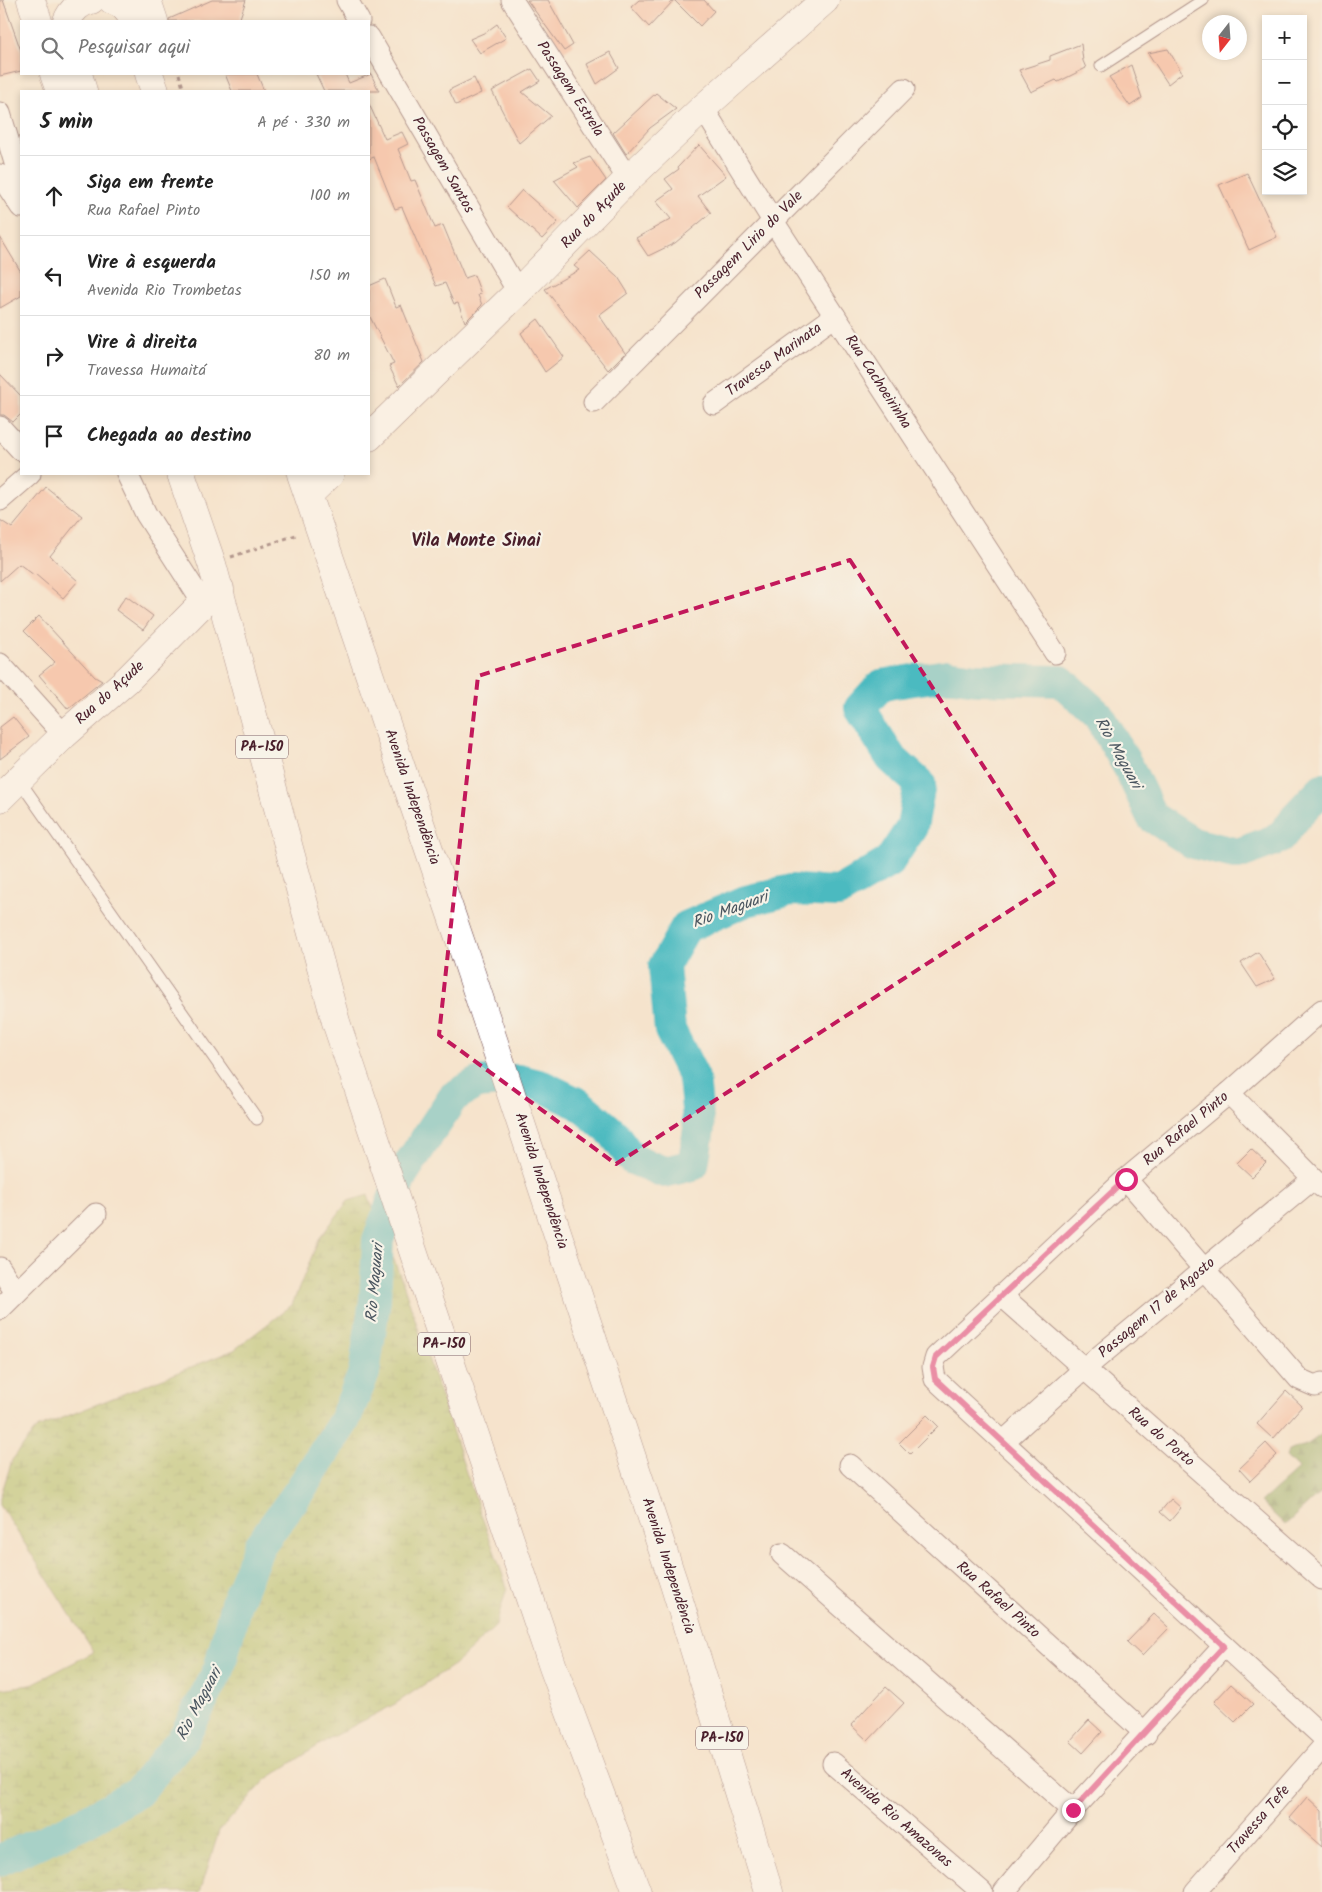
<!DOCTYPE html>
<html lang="pt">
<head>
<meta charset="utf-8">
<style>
  body { margin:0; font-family:Kalam,sans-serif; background:#f2f2f2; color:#222 }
  .controls { position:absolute; right:15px; top:15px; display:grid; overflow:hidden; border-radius:0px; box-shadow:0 2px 8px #0003 }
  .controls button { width:45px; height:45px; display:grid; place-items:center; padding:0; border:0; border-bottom:1px solid #e0e0e0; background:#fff; color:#222; font:25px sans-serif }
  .compass { position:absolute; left:1202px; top:15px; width:45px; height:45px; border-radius:50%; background:#fff; box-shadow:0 2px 8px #0003; rotate:197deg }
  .stop { position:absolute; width:15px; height:15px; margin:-11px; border:4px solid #db2777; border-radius:50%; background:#fff }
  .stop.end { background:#db2777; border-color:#fff; box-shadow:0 1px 5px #0008 }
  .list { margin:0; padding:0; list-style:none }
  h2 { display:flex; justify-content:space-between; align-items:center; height:65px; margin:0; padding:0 20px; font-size:21px }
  h2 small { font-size:16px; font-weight:400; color:#767676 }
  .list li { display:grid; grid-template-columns:32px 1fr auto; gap:15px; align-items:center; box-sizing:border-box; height:80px; padding:0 20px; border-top:1px solid #e0e0e0 }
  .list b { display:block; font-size:19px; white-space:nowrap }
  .list p { margin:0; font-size:16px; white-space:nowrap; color:#767676 }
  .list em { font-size:16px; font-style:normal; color:#767676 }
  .icon { flex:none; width:28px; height:28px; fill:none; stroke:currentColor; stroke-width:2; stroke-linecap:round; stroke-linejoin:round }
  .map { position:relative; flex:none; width:1322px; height:1892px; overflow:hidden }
  .search { position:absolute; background:#fff; box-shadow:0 2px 8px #0003; left:20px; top:20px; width:350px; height:55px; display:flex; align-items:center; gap:12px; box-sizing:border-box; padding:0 18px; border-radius:0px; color:#767676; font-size:19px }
  .panel { position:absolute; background:#fff; box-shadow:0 2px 8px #0003; left:20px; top:90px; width:350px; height:385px; border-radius:0px }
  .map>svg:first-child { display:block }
  .forest { fill:url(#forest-firs); stroke:#686241 }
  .wetland { fill:url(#wetland-marsh); stroke:#7a6e46 }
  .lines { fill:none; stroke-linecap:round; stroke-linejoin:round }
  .river { stroke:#4bbac0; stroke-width:32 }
  .building { fill:#f7a789 }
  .service-casing { stroke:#643c43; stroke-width:13 }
  .minor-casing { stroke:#643c43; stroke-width:23 }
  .tertiary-casing { stroke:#643c43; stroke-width:29 }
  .primary-casing { stroke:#643c43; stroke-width:29 }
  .path { stroke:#643c43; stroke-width:3; stroke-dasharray:4 4; stroke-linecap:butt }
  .service { stroke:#fff; stroke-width:11 }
  .minor { stroke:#fff; stroke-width:21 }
  .tertiary { stroke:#fff; stroke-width:28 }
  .primary { stroke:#fff; stroke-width:28 }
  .route { stroke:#db2777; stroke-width:6 }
  .marked { fill:none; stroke:#c2185b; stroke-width:4; stroke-dasharray:10 6; stroke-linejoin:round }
  .labels { text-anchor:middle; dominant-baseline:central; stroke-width:4.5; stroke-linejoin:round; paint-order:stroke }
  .shield { fill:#f7f3e8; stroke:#7e5f64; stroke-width:1 }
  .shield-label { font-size:14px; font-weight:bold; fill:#4a1f2b }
  .street-label { font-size:15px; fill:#4a1f2b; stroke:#f7f3e8 }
  .water-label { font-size:16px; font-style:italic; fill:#4a555f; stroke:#f7f3e8 }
  .quarter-label { font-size:18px; font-weight:bold; fill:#4a1f2b; stroke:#f7f3e8 }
</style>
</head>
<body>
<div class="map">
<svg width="1322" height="1892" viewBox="0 0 1322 1892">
  <defs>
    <pattern id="forest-firs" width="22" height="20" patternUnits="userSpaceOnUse" patternTransform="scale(1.25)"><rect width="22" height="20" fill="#86a457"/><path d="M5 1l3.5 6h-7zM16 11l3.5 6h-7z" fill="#708548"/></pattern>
    <pattern id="wetland-marsh" width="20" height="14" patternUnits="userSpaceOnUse" patternTransform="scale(1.25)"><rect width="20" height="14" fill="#a9bd61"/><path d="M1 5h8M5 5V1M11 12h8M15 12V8" fill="none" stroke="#8c9950"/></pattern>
  </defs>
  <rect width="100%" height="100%" fill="#f7f3e8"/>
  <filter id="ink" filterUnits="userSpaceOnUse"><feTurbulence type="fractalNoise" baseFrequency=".02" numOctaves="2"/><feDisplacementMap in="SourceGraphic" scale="10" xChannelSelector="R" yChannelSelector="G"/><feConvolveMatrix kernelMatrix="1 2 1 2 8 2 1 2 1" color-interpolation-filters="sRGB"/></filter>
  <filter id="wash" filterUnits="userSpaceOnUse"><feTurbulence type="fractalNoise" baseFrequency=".0096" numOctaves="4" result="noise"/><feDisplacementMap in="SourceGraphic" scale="20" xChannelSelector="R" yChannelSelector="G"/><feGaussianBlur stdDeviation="1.12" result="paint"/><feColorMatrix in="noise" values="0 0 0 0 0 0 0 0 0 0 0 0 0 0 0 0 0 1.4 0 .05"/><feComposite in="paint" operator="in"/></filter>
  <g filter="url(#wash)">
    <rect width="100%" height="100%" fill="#f5e3cc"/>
    <!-- forest -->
    <path class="forest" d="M1322 1434V1491L1285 1525 1261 1502 1298 1469 1286 1457 1288 1451 1308 1444Z"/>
    <!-- wetland -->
    <path class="wetland" d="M368 1195 403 1283 467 1475 507 1587 496 1626 455 1664 395 1704 330 1738 267 1779 219 1831 200 1892H0V1689L30 1685 94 1652 0 1505V1498L12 1460 37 1428 234 1350 292 1305 319 1239 348 1201Z"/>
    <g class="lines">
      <!-- river -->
      <path class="river" d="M0 1860 81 1824 138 1792 184 1737 219 1669 236 1603 259 1546 298 1493 344 1421 364 1373 375 1300 378 1240 402 1175 453 1097 477 1083 519 1080 542 1086 579 1104 613 1133 632 1159 664 1172 693 1165 699 1129 694 1078 670 1030 664 966 686 927 746 901 791 890 838 892 889 862 912 827 920 784 891 758 860 708 881 685 947 675 976 679 1061 681 1098 715 1129 768 1152 817 1193 843 1238 854 1280 838 1300 812 1322 789"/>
    </g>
    <g id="blocks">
      <!-- building -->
      <g class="building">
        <path d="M0 0H3L21 51V71L0 76Z"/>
        <path d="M212 0H246L239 21H169V19Z"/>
        <path d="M527 0H548L573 45 564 51Z"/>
        <path d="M639 0H704L714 11 700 26 674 0 649 27 631 7Z"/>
        <path d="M497 24 506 38 480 53 470 39 486 32Z"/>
        <path d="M1081 44 1083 61 1086 68 1058 82 1056 80 1031 92 1019 70 1050 60V56Z"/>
        <path d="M1168 49 1182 73 1168 84 1148 53Z"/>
        <path d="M610 52 619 68 597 84 587 64Z"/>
        <path d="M1131 65 1142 98 1130 106 1109 77Z"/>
        <path d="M532 69 540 81 522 92 551 116 519 143 492 91Z"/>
        <path d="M225 74H257L264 91H232Z"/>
        <path d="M316 74H345L349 83 371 74 379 91H324Z"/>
        <path d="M474 78 481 93 456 105 449 90Z"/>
        <path d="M656 93 676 109 650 128 626 154 613 133Z"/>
        <path d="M369 104 385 139 402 132 408 144 398 149 411 181 415 180 435 228 443 225 465 278 474 275 481 294 478 295 482 305 465 322 458 303 454 304 445 283 436 286 402 207 395 209 374 157 369 159Z"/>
        <path d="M699 145 726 176 698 196 711 213 675 243 648 256 636 238 671 219 656 201 673 189 665 179 679 169 678 167Z"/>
        <path d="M590 157 606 180 578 208 554 180 578 167 574 163Z"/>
        <path d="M1247 173 1277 237 1249 250 1219 185Z"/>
        <path d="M522 190 558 222 542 239 507 207Z"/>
        <path d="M0 237 21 272V296L0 308Z"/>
        <path d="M590 251 618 277 628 293 599 315 625 353 608 370 545 289 579 270 574 266Z"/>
        <path d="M385 279 396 307 401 305 424 362 399 386 389 366 394 364 369 315V286Z"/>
        <path d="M538 319 564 357 545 372 521 333Z"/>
        <path d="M0 374 21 396V414L13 422 4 415H0Z"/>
        <path d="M46 487 82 516 50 556 78 581 63 598 35 574 34 575 19 564 0 581V520L12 528Z"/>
        <path d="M126 596 153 616 143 630 116 610Z"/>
        <path d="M39 616 95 677 102 681 68 709 39 675 55 662 24 631Z"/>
        <path d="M13 717 29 737 0 759V727Z"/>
        <path d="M1258 952 1275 979 1257 987 1241 963Z"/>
        <path d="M1251 1149 1266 1163 1252 1177 1237 1163Z"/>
        <path d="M1286 1391 1302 1406 1273 1439 1257 1424Z"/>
        <path d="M927 1415 938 1426 910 1454 899 1443Z"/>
        <path d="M1266 1443 1277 1455 1250 1481 1239 1469Z"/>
        <path d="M1171 1499 1181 1508 1170 1521 1160 1512Z"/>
        <path d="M1154 1614 1169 1628 1142 1656 1127 1642Z"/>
        <path d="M1231 1684 1253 1704 1235 1722 1214 1702Z"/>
        <path d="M886 1687 904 1703 868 1741 851 1725Z"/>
        <path d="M1089 1720 1102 1732 1083 1753 1070 1741Z"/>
        <path d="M1307 1797 1322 1811V1847L1289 1818Z"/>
      </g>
    </g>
  </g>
  <g filter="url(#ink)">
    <use href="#blocks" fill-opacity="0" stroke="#643c43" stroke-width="1"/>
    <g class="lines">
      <defs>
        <g id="service">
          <path d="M1101 66 1203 0"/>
          <path d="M19 780 257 1119"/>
        </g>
        <g id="minor">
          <path d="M347 0 359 21"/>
          <path d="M512 0 628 179"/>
          <path d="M369 37 518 292"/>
          <path d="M703 108 773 221 1055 653"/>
          <path d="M0 113 21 183"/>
          <path d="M0 175 21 207"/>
          <path d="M594 402 904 89"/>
          <path d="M714 404 835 316"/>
          <path d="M0 427 21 450"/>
          <path d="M127 474 146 514 203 603"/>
          <path d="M0 500 30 474"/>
          <path d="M0 664 64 735"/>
          <path d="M1322 1010 1229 1093 1126 1179 936 1357 933 1367 935 1379 1322 1736"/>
          <path d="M1229 1093 1322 1187"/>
          <path d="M1126 1179 1299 1379 1315 1386 1322 1383"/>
          <path d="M0 1268 16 1293"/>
          <path d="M1001 1295 1322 1579"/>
          <path d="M0 1309 96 1214"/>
          <path d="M1004 1441 1084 1369 1313 1179"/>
          <path d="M850 1465 1146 1734"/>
          <path d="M782 1554 1073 1810"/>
          <path d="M833 1763 982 1892"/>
          <path d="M1004 1892 1073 1810 1224 1646"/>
          <path d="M1195 1892 1322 1748"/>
        </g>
        <g id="tertiary">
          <path d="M369 437 518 292 628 179 703 108 825 0"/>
          <path d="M309 494 330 474"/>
          <path d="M0 798 64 735 128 679 203 603 220 589"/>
        </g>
        <g id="primary">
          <path d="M31 0 38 21"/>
          <path d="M112 0C122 3 130 11 133 21"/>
          <path d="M147 0 154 21"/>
          <path d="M67 21C71 11 80 2 91 0"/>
          <path d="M54 74 60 91"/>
          <path d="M78 74 83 91"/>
          <path d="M149 74 155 91"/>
          <path d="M181 474 212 564 336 1022 553 1667 637 1892"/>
          <path d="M301 474 464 952 674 1584 769 1892"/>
        </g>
      </defs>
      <!-- service casing -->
      <use href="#service" class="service-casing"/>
      <!-- minor casing -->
      <use href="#minor" class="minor-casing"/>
      <!-- tertiary casing -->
      <use href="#tertiary" class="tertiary-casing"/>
      <!-- primary casing -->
      <use href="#primary" class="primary-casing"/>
      <!-- path -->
      <g class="path">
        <path d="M179 74 184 91"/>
        <path d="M231 557 299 534"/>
      </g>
      <!-- service -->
      <use href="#service" class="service"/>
      <!-- minor -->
      <use href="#minor" class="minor"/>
      <!-- tertiary -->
      <use href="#tertiary" class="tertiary"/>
      <!-- primary -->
      <use href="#primary" class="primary"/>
    </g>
  </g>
  <g class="lines" filter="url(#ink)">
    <!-- route -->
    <path class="route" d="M1073 1810 1224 1646 935 1379 933 1367 936 1357 1126 1179"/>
  </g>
  <!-- marked area -->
  <path d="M0 0H1322V1892H0ZM850 560 1057 880 616 1164 439 1035 478 676Z" fill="#f5e3cc" fill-opacity=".55" fill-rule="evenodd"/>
  <path class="marked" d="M850 560 1057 880 616 1164 439 1035 478 676Z"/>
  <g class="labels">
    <!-- shield labels -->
    <g class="shield">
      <rect x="236" y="735.5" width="52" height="23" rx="4"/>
      <rect x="418" y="1332.5" width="52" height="23" rx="4"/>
      <rect x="696" y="1726.5" width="52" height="23" rx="4"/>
    </g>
    <g class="shield-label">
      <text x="262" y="747">PA-150</text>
      <text x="444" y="1344">PA-150</text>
      <text x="722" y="1738">PA-150</text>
    </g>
    <!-- street labels -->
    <g class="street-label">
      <text transform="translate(570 89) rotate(57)">Passagem Estrela</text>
      <text transform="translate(443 165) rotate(60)">Passagem Santos</text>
      <text transform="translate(594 215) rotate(-46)">Rua do Açude</text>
      <text transform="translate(749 245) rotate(-45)">Passagem Lirio do Vale</text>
      <text transform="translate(774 360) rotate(-36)">Travessa Marinata</text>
      <text transform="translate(878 382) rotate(57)">Rua Cachoeirinha</text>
      <text transform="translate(110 693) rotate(-42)">Rua do Açude</text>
      <text transform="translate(412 797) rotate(71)">Avenida Independência</text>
      <text transform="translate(1186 1129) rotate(-40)">Rua Rafael Pinto</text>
      <text transform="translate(541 1181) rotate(72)">Avenida Independência</text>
      <text transform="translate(1157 1308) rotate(-40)">Passagem 17 de Agosto</text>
      <text transform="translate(1161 1437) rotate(41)">Rua do Porto</text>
      <text transform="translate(668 1566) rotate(72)">Avenida Independência</text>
      <text transform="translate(998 1600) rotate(42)">Rua Rafael Pinto</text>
      <text transform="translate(896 1818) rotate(41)">Avenida Rio Amazonas</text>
      <text transform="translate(1259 1820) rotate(-49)">Travessa Tefe</text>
    </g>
    <!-- water labels -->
    <g class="water-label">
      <text transform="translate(1118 753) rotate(61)">Rio Maguari</text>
      <text transform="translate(730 910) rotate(-20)">Rio Maguari</text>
      <text transform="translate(375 1283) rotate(-85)">Rio Maguari</text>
      <text transform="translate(199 1704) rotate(-62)">Rio Maguari</text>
    </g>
    <!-- quarter labels -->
    <g class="quarter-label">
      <text x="476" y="541">Vila Monte Sinai</text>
    </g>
  </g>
</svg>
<div class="controls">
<button>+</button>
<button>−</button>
<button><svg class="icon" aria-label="locate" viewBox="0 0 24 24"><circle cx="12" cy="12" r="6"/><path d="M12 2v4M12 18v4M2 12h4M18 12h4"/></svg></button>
<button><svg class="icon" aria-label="layers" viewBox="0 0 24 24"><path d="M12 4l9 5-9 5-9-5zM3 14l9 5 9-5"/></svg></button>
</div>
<svg class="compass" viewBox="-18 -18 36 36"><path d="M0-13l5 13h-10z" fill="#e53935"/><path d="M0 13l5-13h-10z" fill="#767676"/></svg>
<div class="stop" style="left:1126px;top:1179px"></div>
<div class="stop end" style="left:1073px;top:1810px"></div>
<div class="search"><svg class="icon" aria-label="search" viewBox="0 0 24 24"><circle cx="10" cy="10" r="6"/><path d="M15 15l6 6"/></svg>Pesquisar aqui</div>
<section class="panel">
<h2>5 min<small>A pé · 330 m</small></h2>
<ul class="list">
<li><svg class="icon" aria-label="ahead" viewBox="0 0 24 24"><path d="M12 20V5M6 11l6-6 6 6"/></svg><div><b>Siga em frente</b><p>Rua Rafael Pinto</p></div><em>100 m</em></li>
<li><svg class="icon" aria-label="left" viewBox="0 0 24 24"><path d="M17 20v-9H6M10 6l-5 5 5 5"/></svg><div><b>Vire à esquerda</b><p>Avenida Rio Trombetas</p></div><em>150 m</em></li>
<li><svg class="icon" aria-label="right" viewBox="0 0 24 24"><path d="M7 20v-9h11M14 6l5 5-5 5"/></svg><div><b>Vire à direita</b><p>Travessa Humaitá</p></div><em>80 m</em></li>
<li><svg class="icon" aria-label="arrive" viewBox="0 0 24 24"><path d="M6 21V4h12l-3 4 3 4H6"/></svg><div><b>Chegada ao destino</b></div></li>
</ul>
</section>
</div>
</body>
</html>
